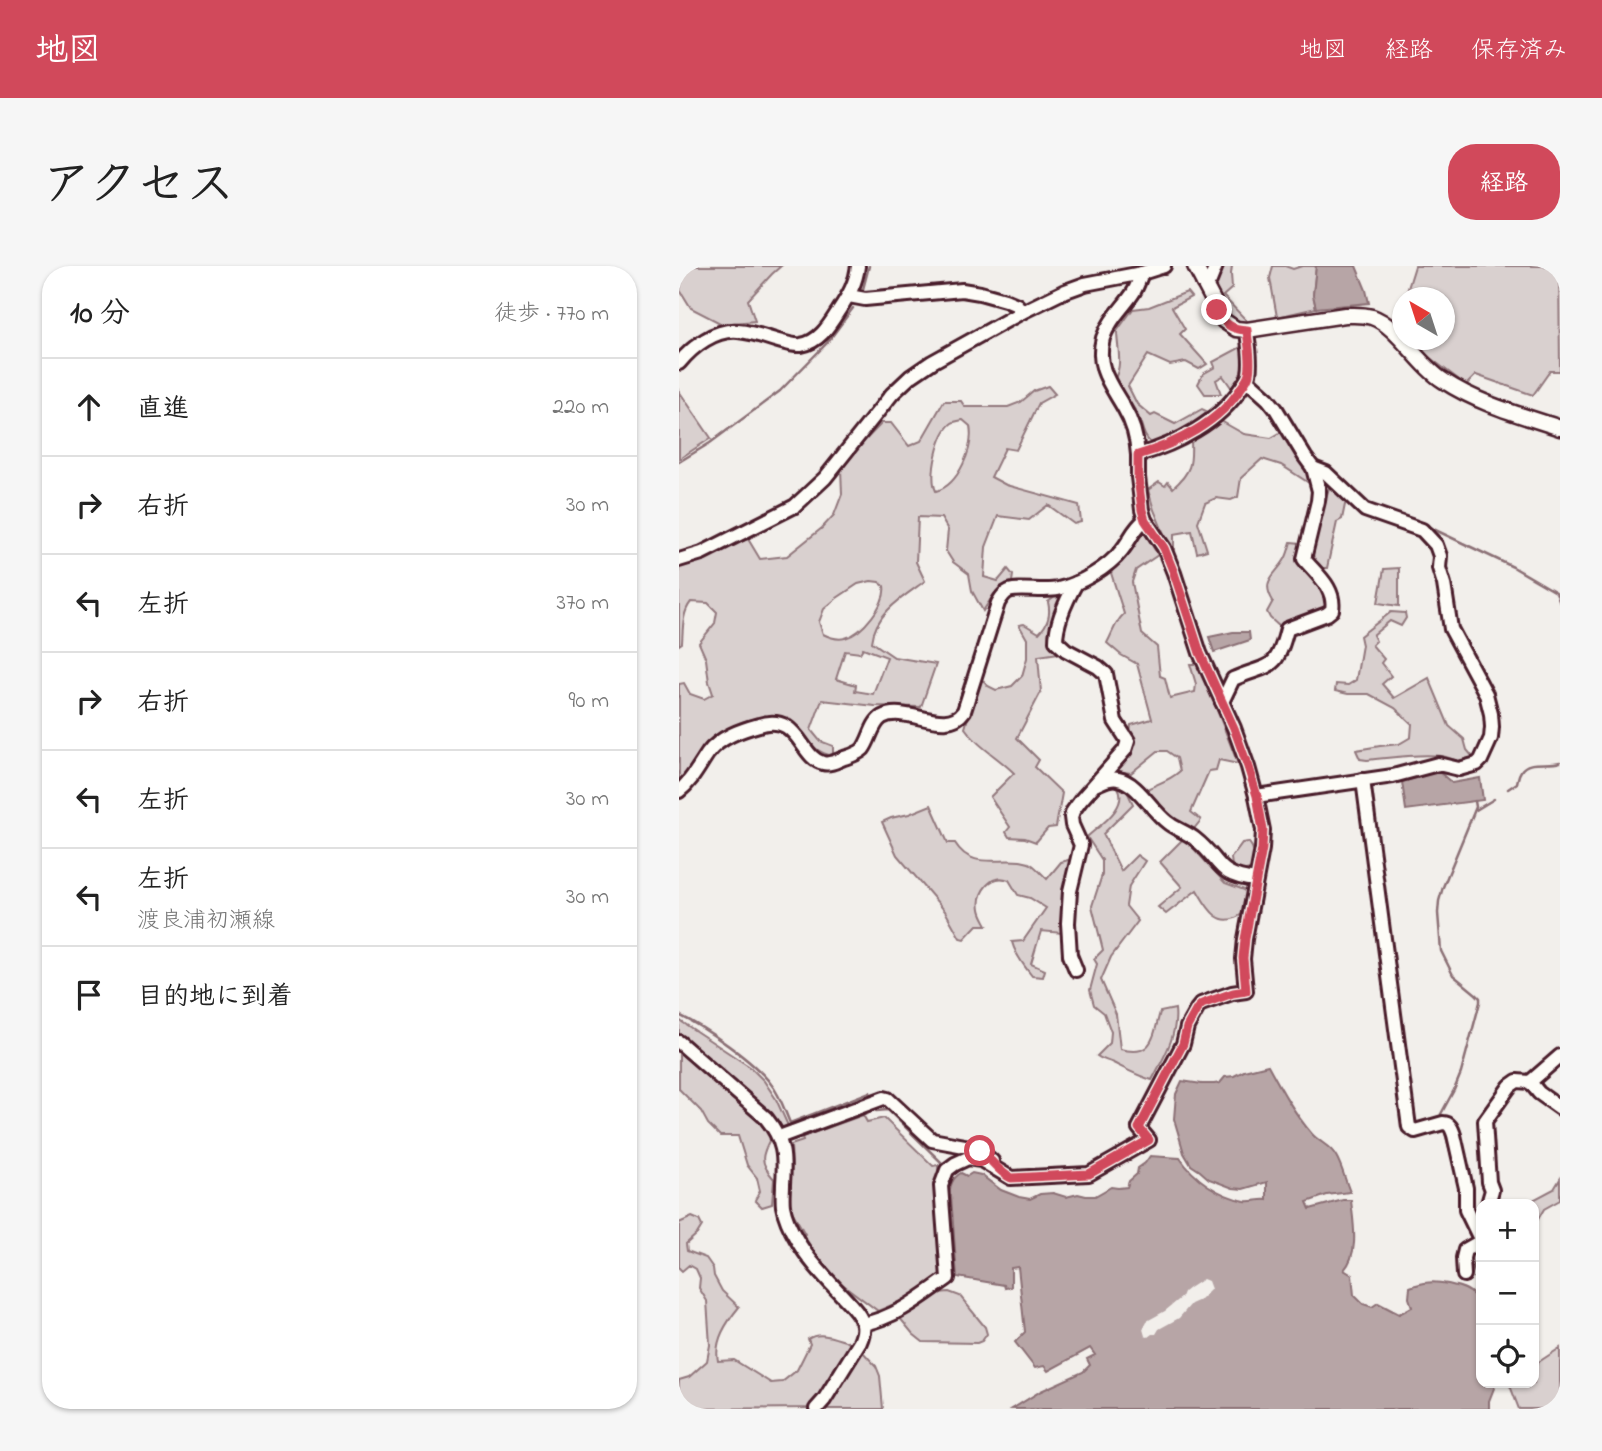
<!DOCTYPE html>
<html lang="ja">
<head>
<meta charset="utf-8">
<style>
  body { margin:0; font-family:"Indie Flower","Klee One",sans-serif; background:#f6f6f6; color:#222 }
  .controls { position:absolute; right:21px; bottom:21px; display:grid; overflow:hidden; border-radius:14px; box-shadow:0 2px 5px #0004 }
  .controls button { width:63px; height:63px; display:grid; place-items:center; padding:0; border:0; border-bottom:2px solid #e0e0e0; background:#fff; color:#222; font:35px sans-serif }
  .compass { position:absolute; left:713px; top:21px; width:63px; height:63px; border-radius:50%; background:#fff; box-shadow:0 2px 5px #0004; rotate:321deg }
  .stop { position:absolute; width:21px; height:21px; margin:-16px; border:5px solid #d1495b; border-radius:50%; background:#fff }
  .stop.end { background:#d1495b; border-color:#fff; box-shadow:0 2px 7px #0008 }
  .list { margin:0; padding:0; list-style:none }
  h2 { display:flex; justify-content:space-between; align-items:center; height:91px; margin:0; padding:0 28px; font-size:30px }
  h2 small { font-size:23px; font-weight:400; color:#767676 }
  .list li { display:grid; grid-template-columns:46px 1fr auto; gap:21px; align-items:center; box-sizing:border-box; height:98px; padding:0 28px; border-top:2px solid #e0e0e0 }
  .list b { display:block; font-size:26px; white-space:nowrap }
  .list p { margin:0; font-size:23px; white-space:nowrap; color:#767676 }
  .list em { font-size:23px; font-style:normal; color:#767676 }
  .icon { flex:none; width:38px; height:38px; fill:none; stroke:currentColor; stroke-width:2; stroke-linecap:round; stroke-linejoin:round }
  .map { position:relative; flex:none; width:881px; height:1143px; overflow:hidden; border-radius:28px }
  header { display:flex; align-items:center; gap:42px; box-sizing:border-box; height:98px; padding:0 35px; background:#d1495b; color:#fff }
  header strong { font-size:33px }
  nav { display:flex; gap:38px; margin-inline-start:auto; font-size:24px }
  .intro { display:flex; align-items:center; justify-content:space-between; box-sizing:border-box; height:168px; padding:0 42px }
  h1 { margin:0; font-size:49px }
  .button { padding:18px 32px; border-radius:28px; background:#d1495b; color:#fff; font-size:24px; font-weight:700 }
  main { display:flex; gap:42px; padding:0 42px }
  aside { flex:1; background:#fff; border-radius:28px; box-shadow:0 2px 5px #0004 }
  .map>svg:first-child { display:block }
  .green { fill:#d9d0cf; stroke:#92787d; stroke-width:2; fill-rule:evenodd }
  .water { fill:#b7a5a6; stroke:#8b6f75; stroke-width:2 }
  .pier { fill:#f2efeb }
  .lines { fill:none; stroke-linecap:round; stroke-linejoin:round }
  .stream { stroke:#8b6f75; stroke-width:2.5 }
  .minor-casing { stroke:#4a1f2b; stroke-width:18 }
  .major-casing { stroke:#4a1f2b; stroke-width:19 }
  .minor { stroke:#fdfcf7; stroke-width:12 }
  .major { stroke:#fdfcf7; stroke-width:14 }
  .route { stroke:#d1495b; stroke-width:9 }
</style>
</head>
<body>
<header>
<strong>地図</strong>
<nav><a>地図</a><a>経路</a><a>保存済み</a></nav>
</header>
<div class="intro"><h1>アクセス</h1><a class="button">経路</a></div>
<main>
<aside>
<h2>10 分<small>徒歩 · 770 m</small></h2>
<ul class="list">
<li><svg class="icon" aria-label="ahead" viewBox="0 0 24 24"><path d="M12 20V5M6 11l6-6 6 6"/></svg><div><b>直進</b></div><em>220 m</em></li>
<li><svg class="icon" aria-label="right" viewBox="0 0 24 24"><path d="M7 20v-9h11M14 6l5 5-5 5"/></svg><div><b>右折</b></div><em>30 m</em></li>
<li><svg class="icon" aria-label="left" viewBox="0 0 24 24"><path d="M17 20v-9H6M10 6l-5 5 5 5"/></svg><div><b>左折</b></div><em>370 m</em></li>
<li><svg class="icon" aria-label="right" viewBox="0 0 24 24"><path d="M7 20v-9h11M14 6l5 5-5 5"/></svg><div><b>右折</b></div><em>90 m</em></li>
<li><svg class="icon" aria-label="left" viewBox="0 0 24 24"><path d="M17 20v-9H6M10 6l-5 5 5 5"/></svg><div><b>左折</b></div><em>30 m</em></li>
<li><svg class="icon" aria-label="left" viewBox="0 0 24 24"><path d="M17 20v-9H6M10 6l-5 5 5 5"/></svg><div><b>左折</b><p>渡良浦初瀬線</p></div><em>30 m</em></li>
<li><svg class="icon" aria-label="arrive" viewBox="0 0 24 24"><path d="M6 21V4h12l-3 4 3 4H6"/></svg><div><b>目的地に到着</b></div></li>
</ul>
</aside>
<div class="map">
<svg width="881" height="1143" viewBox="0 0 881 1143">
  <rect width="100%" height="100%" fill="#f2efeb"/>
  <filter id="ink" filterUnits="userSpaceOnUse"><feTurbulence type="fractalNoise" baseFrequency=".0143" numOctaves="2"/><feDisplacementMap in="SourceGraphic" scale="14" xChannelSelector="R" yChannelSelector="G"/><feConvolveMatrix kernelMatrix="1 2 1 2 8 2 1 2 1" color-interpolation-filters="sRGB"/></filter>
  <g filter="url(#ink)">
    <!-- green -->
    <g class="green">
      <path d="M0 0H102L93 8 69 34 76 55 43 58 12 42 1 24 5 3Z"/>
      <path d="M542 0H553L552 8 553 22 544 30 568 55 562 59 548 51 535 23Z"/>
      <path d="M594 0H606L614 3 623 0H637L634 29 637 42 598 51 591 12Z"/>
      <path d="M736 0H880L881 105H871L854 129 797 109 787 119 742 85 732 74H766V32H726Z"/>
      <path d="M508 26 512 31 493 41 506 63 501 68 528 98 520 103 507 96 491 99 469 89 449 120 458 138 472 150 476 148 496 158 523 143 534 148 481 176 473 178C464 171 464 162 460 152 455 138 441 127 436 112 444 98 438 80 438 65L454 43 470 41Z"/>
      <path d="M562 81C567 100 564 108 554 124L544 110 537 114 542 128H526L519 118 524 108 536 101 534 96Z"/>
      <path d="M369 120 376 128 360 137 337 184 326 182 312 211 327 219 400 239 402 256 395 258 369 239 350 254 319 250 307 281 305 311 319 315 329 303 334 309 333 316 315 328 304 345 293 325 290 308 274 296 267 285 269 264 262 252 239 251 237 296 246 315C224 331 196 347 193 376L215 391 257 398 242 441 196 440 143 434 132 464 141 475 154 480V490C129 485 131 470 113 457 101 448 91 449 77 452 58 456 40 466 27 482 17 493 11 506 0 516V418L5 417 11 428 25 433 34 428 30 416 27 393 20 377 36 357 38 346 29 337 12 336C3 347 4 363 3 377L0 379V298L69 273 81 293 108 290 143 262 155 249 163 228 162 202 169 192 203 157H212L230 180 242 175 265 135H282L286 141H329L342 136 355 125ZM284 154 291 160C295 181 280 219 257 225 250 210 259 167 273 157 276 155 280 155 284 154ZM192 315 200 316 205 320C208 337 183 368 166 372 158 374 150 371 144 368L140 356 145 343 158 332 179 318ZM184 382 208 391 194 428 176 425 177 419 157 413 166 385 181 387Z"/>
      <path d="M0 125 32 172 0 193Z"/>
      <path d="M542 155 565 168 592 172 604 165 631 207 630 217 602 199 583 193 562 212 559 231 552 234 537 232 526 237 519 256 528 284 518 287 513 265 495 268V283L490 280 475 244 469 224 480 216 486 220 489 216 494 222C512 206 513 198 512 175Z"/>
      <path d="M651 219 660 226 667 234 663 253 658 256 648 302H643L637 296 633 287 642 248Z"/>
      <path d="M465 266 479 289 457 304 453 316 463 368 478 381 481 410 486 412 491 432 516 426 517 418 511 398H520L559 498 540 494 537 504 530 505 512 546 522 554 514 564 493 552 464 525C478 517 489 516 501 505L498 492 488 485H479L452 507 437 505 446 496 454 480 451 469 452 459 473 453 458 398 442 389 428 377C434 366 436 356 445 348L432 307 460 267Z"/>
      <path d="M612 276 622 277 621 294 628 306 641 319 651 341 643 347 602 362 591 352 588 346 594 335C581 314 597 309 606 293 609 288 610 282 612 276Z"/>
      <path d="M720 302V340L699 337 705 303Z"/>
      <path d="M376 331 385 332 371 367 380 387 359 390 362 426 338 472 360 494 356 501 383 527 377 561 369 562 357 576 346 572 330 571 327 566 331 561 311 531 335 507C319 491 299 481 286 462L300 414 305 415 309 420 317 424 333 420 343 410 348 392V373L340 359 345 358 360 367C369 358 372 349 369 336Z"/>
      <path d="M712 346 726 347 727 352 722 360 711 355 694 369 697 375 693 379 705 393 702 397 712 410 703 418 715 432 750 412 770 460 785 473 788 484 794 491C780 500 776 492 762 490 741 487 710 492 688 494L681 493 677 484 701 480 720 478 732 471 733 458 716 442 690 428H669L656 425 657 418 669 419 677 414 683 379 681 370Z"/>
      <path d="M439 521 447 523 454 538 424 568 442 605 458 589 466 595 450 620 447 640 459 655 432 691 422 714 437 748 441 783C474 792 474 771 481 746L496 743C499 769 485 791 473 814 459 810 448 804 434 797 428 794 423 794 418 790L431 777 432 766 425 747 415 739 411 724 418 698 415 693 424 684 413 640 423 609V594L408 571C421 559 450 541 439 521Z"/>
      <path d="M252 539 269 577H276C292 603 316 592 341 595 345 596 349 596 352 598 358 602 363 608 368 613L382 596 393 593 383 641V667L362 665 352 698 366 704 364 711 353 710C345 700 336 688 333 676L344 675 367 642 351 632 339 629 330 614C312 607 298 626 301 643 302 649 305 653 308 659H298L285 673 281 672 266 645 218 589 203 556 212 552 230 548Z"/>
      <path d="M505 572 546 617 568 625 563 648C540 665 528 641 518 624L487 648 479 641 503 621 481 596Z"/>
      <path d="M569 576C576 582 575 591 575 600 566 606 562 606 553 600L552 592 563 577Z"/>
      <path d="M0 754 71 801 85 815 97 833 110 862H104L78 834 0 770Z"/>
      <path d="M0 784 81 854 92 871C82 890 80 896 95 913L93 938 83 941 76 934 81 925 78 912 68 899 59 870H41L29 858 22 845 0 823Z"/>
      <path d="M184 849 188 856 205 852 254 900 259 899C260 909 256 918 255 928L262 1009C245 1026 220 1036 199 1045L150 1008 123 970 126 968 114 947 110 934 113 900 112 879 124 875 123 871Z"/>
      <path d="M881 913V934L865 943 855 960V938H850L854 934 875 923Z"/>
      <path d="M13 951 20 954 23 960 18 968 7 978 8 985 27 992 34 1002 35 1010 43 1025 60 1041C47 1057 35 1075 39 1095L55 1094 92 1117 103 1116 118 1104 131 1078 129 1073C141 1065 155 1072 169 1076L172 1081 143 1127 129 1142 0 1143V1114L10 1111 28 1095 31 1079 28 1035 20 1022 21 1012 17 1003 10 999 3 1005 0 1002V957Z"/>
      <path d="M270 1026 281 1030 306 1061 308 1068 303 1075 298 1077 244 1076 234 1068 220 1051 259 1027Z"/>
      <path d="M881 1082V1143H840L830 1117H855V1099Z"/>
      <path d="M182 1084 197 1100 201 1110 204 1143H144Z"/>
    </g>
    <!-- water -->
    <g class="water">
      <path d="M637 0H677L687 24 690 37 637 42 634 29Z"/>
      <path d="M554 366H570L571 374 535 386 530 371Z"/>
      <path d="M759 505 773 517 801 512 804 534 727 544 723 516Z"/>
      <path d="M589 799C602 823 615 847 633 868 640 876 652 880 657 890 663 900 666 914 671 926L648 929 628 936 631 943 664 934H672C674 956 681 986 665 1004L673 1009 675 1029 684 1038 693 1041 699 1037 720 1048 733 1041 730 1032 731 1021C745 1016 754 1015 769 1018 777 1020 789 1022 794 1029 807 1046 802 1095 802 1117H817L810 1135V1143H333L362 1125 404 1106 411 1099 408 1093 416 1089 411 1082 369 1105 365 1100 356 1102 336 1076 346 1066 339 1001 332 1002V1021L326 1022 325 1019 278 1011 272 930H270C271 920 273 912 282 907L288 910 293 907 302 909 322 924 340 931 351 933 361 928 374 927 387 931 399 928 407 930H416L432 921 439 922 448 921 450 915 458 908 459 902 466 897 471 890 501 892C515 913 540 930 566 935 573 936 581 933 588 934V916L564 923 554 922 530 913 521 905 512 899 505 887 495 853 497 828 503 815 523 818H535L541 817 546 811 555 810 565 805Z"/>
    </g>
    <!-- pier -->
    <path class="pier" d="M524 1013 529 1015 532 1023 521 1034 512 1038 500 1052 480 1063 477 1068H473L469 1071 466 1070 464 1063 468 1055 486 1045 503 1031 505 1026 510 1022Z"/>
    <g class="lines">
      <!-- stream -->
      <g class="stream">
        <path d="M183 27 190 0"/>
        <path d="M0 196 31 177 101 125 148 77 174 42"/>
        <path d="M748 260 834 301 877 326 881 336"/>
        <path d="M829 523 838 517C839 513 839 509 842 505 849 493 869 500 881 496"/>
        <path d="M797 544 815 533"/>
        <path d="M0 749C25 761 75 795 92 818 101 829 105 843 111 857L191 826 192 831"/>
        <path d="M196 840 197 845 209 844 263 897"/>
        <path d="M762 852V848L775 824 782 807 801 736V732L797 728 774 709 762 685 759 647 760 635 764 621 797 541 796 535"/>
        <path d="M765 863 778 910"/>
        <path d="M780 917 781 934"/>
        <path d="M785 954 793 974"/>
        <path d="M793 1007 797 988 796 983"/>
      </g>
      <defs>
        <g id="minor">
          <path d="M524 17 531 15 537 0"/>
          <path d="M170 30 186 33 283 24 301 27 326 34 338 39 343 46"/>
          <path d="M0 97C14 80 36 63 59 65 72 66 84 70 96 74 104 76 113 80 122 79 141 76 151 58 160 44 170 29 177 17 179 0"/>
          <path d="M459 189C458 172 454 157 445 142 432 119 416 101 424 72 430 54 444 42 454 27 458 21 460 14 463 7"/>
          <path d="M0 294 23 287 116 240 146 212 213 128 231 111 253 96 343 46 384 26 406 18 463 7 485 0"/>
          <path d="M543 436 554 413C591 397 597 407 608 363L648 348 653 344C657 322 637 308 625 293L639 235 640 225 634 202 626 191 597 143 589 133 568 114"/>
          <path d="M684 514 730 861 736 865 764 857C771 857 773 863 775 869L787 922V944L802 975"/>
          <path d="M418 518C425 515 431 511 439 513 458 516 473 545 488 556 496 563 508 566 516 573 544 595 535 609 577 614"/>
          <path d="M0 525C13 515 20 500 29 487 41 471 62 464 80 459 120 446 121 492 144 497 151 499 158 495 165 492 171 490 179 488 184 483 191 474 193 457 203 451 227 438 267 471 285 445L319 337C322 332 325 327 330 325 338 321 366 326 379 323 401 318 429 302 443 284 452 273 454 263 466 254"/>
          <path d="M577 530 714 510 759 498 780 503 798 498 802 494 812 472 813 461 812 448 807 428 772 363 765 318 760 302 761 290 757 279 743 264 686 244 647 207 634 202"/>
          <path d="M397 704 391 689 389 657 391 625 402 579 393 559 392 551 394 545 402 534 446 484 449 475 436 455 427 408 419 401 387 384 377 375C377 356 388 333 397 317"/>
          <path d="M0 776 87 852C105 874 106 890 104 918 104 925 103 932 104 940 106 952 112 964 118 974 129 993 144 1009 159 1025 167 1034 178 1043 183 1055 186 1062 184 1069 181 1076L145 1134 137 1143"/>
          <path d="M851 816 881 790"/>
          <path d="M100 871 205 832 209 833 253 874 291 881 301 885 313 895"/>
          <path d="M809 938 813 924 810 916 806 855 831 820 838 815 851 816 860 827 881 842"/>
          <path d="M785 1009 784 992 786 984 802 975"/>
          <path d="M184 1058C218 1051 242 1031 269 1012L262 920 268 904 276 898 289 892 302 894 332 912 410 908 470 874 460 862 504 778 508 761 518 743 522 738 553 727 567 725 564 693 566 673 583 583 584 564 577 530 569 501 555 462 521 387 495 307 485 282 466 254 463 244 459 211V189C498 178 540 156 562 122 565 118 569 113 570 108 573 94 569 78 568 64"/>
        </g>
        <path id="major" d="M516 0 545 55 557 63 568 64 666 49C675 49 684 48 693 51 718 59 740 100 765 115 800 138 842 149 881 162"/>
      </defs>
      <!-- minor casing -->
      <use href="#minor" class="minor-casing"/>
      <!-- major casing -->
      <use href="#major" class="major-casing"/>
      <!-- minor -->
      <use href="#minor" class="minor"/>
      <!-- major -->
      <use href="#major" class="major"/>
    </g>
  </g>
  <g class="lines" filter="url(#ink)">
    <!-- route -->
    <path class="route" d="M301 885C313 893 319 906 332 912L410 908 470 874 460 862 504 778 508 761 518 743 523 738 554 727 567 725 564 692 566 673 583 583 584 564 578 530 569 501 555 462 521 387 495 307 485 282 466 254 463 244 459 211V189C497 178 541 156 562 122 565 118 569 113 570 108 573 94 569 78 568 64 551 63 547 59 538 44"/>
  </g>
</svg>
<div class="controls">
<button>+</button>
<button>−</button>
<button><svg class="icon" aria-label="locate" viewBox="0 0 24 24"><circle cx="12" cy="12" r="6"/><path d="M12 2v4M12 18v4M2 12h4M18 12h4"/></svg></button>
</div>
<svg class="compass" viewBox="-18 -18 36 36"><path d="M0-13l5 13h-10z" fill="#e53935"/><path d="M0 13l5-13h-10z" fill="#767676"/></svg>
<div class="stop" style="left:301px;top:885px"></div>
<div class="stop end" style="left:538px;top:44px"></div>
</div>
</main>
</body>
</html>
